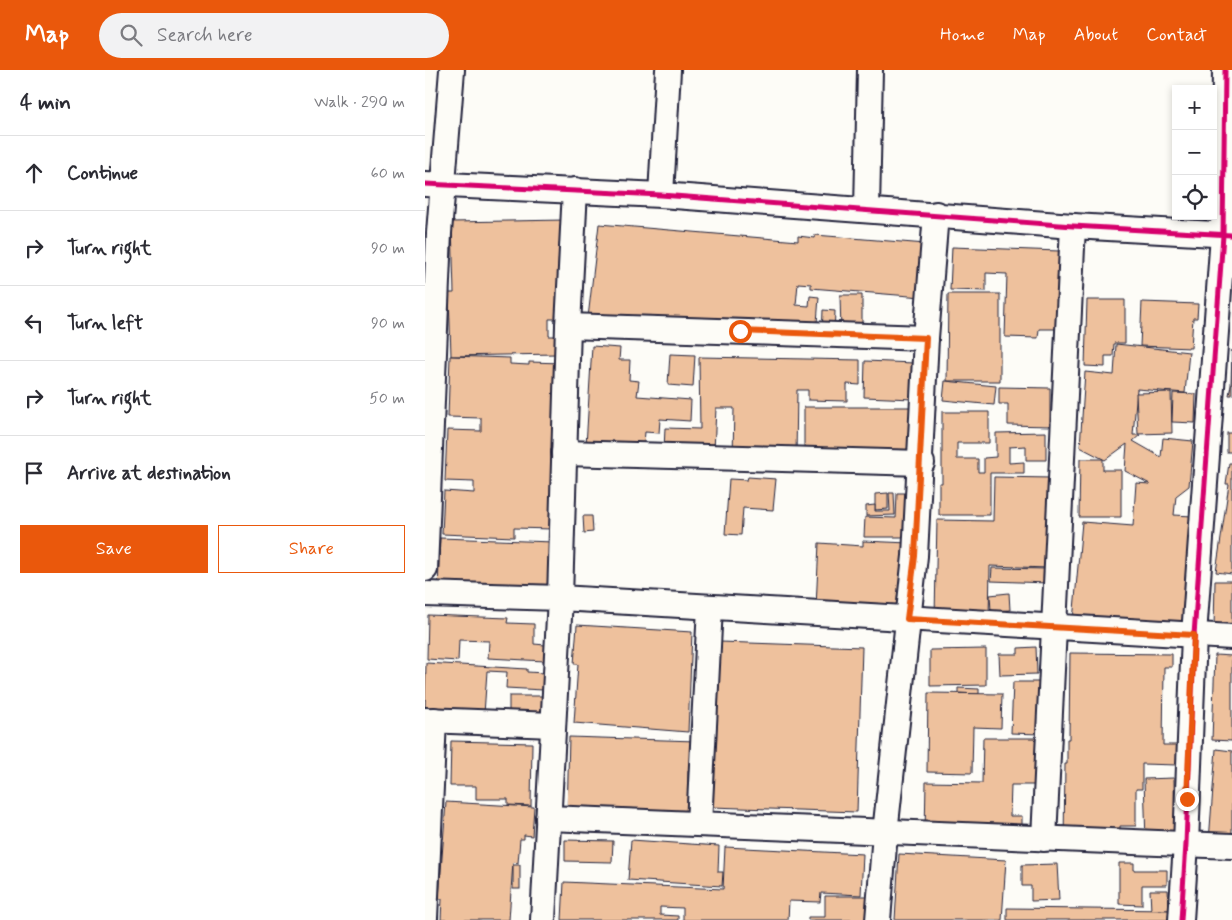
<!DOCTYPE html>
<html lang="en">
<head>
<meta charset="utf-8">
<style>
  body { margin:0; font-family:Mynerve,sans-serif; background:#f2f2f3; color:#2b2b33 }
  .controls { position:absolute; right:15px; top:15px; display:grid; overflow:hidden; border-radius:0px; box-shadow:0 2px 8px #0003 }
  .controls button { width:45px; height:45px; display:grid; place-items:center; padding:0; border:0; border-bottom:1px solid #e1e1e2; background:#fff; color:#2b2b33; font:25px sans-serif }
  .stop { position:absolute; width:15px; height:15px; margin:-11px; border:4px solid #ea580c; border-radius:50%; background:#fff }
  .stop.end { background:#ea580c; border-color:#fff; box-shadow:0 1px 5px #0008 }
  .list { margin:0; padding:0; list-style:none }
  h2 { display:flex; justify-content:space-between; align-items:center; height:65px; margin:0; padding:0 20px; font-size:21px }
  h2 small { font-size:16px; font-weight:400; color:#7c7c81 }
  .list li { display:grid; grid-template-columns:32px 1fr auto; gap:15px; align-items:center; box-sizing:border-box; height:75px; padding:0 20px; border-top:1px solid #e1e1e2 }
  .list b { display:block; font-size:19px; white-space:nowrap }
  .list em { font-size:16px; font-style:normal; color:#7c7c81 }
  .actions { display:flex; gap:10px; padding:15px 20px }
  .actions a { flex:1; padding:11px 0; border:1px solid #ea580c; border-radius:0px; text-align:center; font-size:18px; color:#ea580c }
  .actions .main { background:#ea580c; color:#fff }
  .icon { flex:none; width:28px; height:28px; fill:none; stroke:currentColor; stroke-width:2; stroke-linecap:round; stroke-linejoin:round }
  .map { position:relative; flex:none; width:807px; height:850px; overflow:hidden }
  header { display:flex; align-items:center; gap:30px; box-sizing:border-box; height:70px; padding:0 25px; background:#ea580c; color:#fff }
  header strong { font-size:24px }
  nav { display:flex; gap:28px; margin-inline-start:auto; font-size:18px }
  .search { width:350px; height:45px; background:#f2f2f3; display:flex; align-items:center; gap:12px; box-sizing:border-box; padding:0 18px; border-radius:28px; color:#7c7c81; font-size:19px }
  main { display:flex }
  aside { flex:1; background:#fff }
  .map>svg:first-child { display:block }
  .building { fill:#eec19d; stroke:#22223b }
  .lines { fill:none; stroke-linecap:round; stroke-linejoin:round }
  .minor-casing { stroke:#22223b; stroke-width:28 }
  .minor { stroke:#fdfcf7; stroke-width:24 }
  .cycleway-casing { stroke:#fdfcf7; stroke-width:8 }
  .cycleway { stroke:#d6006c; stroke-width:5 }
  .route { stroke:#ea580c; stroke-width:6 }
</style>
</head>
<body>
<header>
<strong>Map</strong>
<div class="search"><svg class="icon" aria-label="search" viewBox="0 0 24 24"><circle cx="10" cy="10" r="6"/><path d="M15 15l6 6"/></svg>Search here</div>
<nav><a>Home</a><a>Map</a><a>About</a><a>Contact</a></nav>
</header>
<main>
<aside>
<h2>4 min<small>Walk · 290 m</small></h2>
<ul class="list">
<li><svg class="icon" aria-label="ahead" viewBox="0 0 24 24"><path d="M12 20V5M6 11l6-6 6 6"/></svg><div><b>Continue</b></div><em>60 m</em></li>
<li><svg class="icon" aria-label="right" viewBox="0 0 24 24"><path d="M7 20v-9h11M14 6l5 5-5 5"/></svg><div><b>Turn right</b></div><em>90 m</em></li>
<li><svg class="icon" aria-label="left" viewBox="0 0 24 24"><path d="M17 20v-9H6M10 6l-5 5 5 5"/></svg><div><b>Turn left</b></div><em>90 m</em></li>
<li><svg class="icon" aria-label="right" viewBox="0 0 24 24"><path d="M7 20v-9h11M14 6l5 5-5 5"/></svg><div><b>Turn right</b></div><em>50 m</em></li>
<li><svg class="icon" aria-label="arrive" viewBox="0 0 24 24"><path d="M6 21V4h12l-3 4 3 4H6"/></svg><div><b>Arrive at destination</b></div></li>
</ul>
<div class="actions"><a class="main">Save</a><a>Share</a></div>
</aside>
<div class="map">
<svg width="807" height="850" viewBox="0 0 807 850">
  <rect width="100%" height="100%" fill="#fdfcf7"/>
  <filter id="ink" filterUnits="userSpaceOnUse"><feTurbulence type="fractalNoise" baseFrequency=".02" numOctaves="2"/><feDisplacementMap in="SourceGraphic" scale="10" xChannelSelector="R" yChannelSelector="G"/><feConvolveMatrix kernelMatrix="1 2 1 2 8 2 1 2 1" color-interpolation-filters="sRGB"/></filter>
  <g filter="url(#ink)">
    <!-- building -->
    <g class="building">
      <path d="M140 150 145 199H133L134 249H124V266H130L131 284 26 286 24 223H29L27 152Z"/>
      <path d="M174 154 373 171V166L390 168V165L501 174 497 227 386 218V214L373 213 371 235 384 236 385 226 394 227 391 266 162 256Z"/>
      <path d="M527 177 634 181 631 259H614L613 268 580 267 582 204 561 203V221L525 220Z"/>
      <path d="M523 224H575V311H522Z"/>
      <path d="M415 225H437V263H416Z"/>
      <path d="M662 230H700V273H689L688 286H680V297L660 296Z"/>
      <path d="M717 232 773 234 772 248H768L766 278 715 276Z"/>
      <path d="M398 240 410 241 409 266H397Z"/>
      <path d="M691 274 764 282 760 323 712 319 708 365H715L708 371 736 387 738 368 768 371 764 416 751 426 749 445 767 446 757 560 648 551 657 452 708 456 711 413 725 414 700 401 702 374 680 390 655 377 660 302 689 305Z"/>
      <path d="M167 276 195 278 194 290H205L204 310 214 311 212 326 266 330 265 351 235 349 234 363 220 362 219 373 203 372 202 378 161 376Z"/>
      <path d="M807 280V325H804L806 315Z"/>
      <path d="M245 284 270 285 268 317 243 315Z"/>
      <path d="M25 286 85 288V294L104 295V292L137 293 127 459 89 458V467L17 464 19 421 49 423V412L20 411 22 360 56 361V348L23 347Z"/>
      <path d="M274 287 435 290V315L422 314V331L383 330V320H372L371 386H308L309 338H291L289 381 239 380 240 358 275 359Z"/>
      <path d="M440 291 489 293 488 329 439 327Z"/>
      <path d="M520 311 571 316 569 335 518 330Z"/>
      <path d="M574 317 625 318V356L583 355V334H574Z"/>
      <path d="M746 322 747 363 713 364 711 323Z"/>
      <path d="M748 323 771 324 770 353 747 352Z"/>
      <rect x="379" y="337" width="113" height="57"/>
      <path d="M517 342H564V373H532V389H553V402H559V388L571 387V363L621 362V390H601V376L584 377V393L599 392V403H565V445H514V413H517Z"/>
      <rect x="802" y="363" width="5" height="19"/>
      <path d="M655 389H678V400H696V447H654Z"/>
      <path d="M804 393H807V504L791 502 804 414H801Z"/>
      <path d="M323 407 351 409 348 440 318 438 316 465 300 464 304 409 322 410Z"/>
      <path d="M569 407 626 408 623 498 565 496 564 547 510 545 512 450 568 451Z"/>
      <path d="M463 423V439L450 440V424Z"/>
      <path d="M464 423H469L470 445 441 446V436L450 435V441H465Z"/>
      <path d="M472 423H485L483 467H439L440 447 471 448Z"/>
      <path d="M158 446H167L168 462 159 463Z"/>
      <path d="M15 468 128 472 126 518 13 521Z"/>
      <path d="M438 471 484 473 481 542 391 537 394 473 438 476Z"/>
      <path d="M567 498 623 499V513L566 511Z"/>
      <path d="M790 511H807V558H789Z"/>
      <path d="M584 523 585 540 566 541 565 525Z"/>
      <path d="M3 545 83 548 82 553 109 554V574L120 575V591L63 588 64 571 34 570 33 591 2 589Z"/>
      <path d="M152 555 267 562 263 662 149 653 153 594H149Z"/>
      <path d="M295 572 437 577 432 742 287 737Z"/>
      <path d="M611 577 612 604 575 605 574 584H593V578Z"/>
      <path d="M561 579V615L505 616V580Z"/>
      <path d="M645 583 747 584V597H739L738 675H752V695L717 694V719H711V756H695V772H639L640 694H642V669H644Z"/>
      <path d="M790 585 807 586V671L787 670Z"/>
      <path d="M1 593 102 599V602L119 603 118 620 81 618 82 602 62 601 59 644 0 641Z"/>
      <path d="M588 612H614L613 623 616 624 614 664 586 663Z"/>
      <path d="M533 618 554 619V624L533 623Z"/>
      <path d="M503 623 577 624 576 658 548 657 547 703 502 702Z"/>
      <path d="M84 626H122L121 651H84Z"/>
      <path d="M144 667 271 671 270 701 263 700 262 750 142 746Z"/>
      <path d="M558 668H616V715H586L585 746H597V767L500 763 501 712 557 713Z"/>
      <path d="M26 671 107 673 106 736 83 735V729H51V716H25Z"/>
      <path d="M791 679 807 681V773L784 771Z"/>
      <path d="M749 708 750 771H721L719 709Z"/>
      <path d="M21 732 109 737 107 766 99 765V769H95L93 793 88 792 84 850H16L17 829H14Z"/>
      <path d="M140 770 188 771 187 792 140 791Z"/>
      <path d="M206 770 294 776 293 802H298L297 816 203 810Z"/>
      <path d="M300 777 438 784 436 825 396 823 395 832 364 831 363 850H258V838L235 837V845L253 846V850H137L139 812 298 819Z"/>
      <path d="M474 784 581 790 577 850H470Z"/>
      <path d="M694 793H709V800H742V815H717V835L694 834Z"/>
      <path d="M632 794 634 830 606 831V816H597V795Z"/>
      <rect x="88" y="795" width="7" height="24"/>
      <path d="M725 820H743L744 840 726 841Z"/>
      <path d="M400 826H443V850H383V847H400Z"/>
      <path d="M582 838 745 840 744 850H582Z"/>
    </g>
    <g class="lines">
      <defs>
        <g id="minor">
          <path d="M0 114 236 125 648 156 807 165"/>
          <path d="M236 125 243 0"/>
          <path d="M442 139 445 0"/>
          <path d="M143 256 501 268"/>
          <path d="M139 383 497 393"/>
          <path d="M0 499 14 163 27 0"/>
          <path d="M0 524 135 528 807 567"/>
          <path d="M0 650 128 655"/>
          <path d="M123 748 807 776"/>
          <path d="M274 754 285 537"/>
          <path d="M619 769 648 156"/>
          <path d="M0 848 9 650"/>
          <path d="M118 850 135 528 143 256 150 120"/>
          <path d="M453 850 460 763 490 486 501 268 511 144"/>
          <path d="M756 850 761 774 769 565 798 165 800 0"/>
        </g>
      </defs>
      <!-- minor casing -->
      <use href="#minor" class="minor-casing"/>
      <!-- minor -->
      <use href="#minor" class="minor"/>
      <defs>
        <g id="cycleway">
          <path d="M0 114 236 125 648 156 806 165"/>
          <path d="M756 850 761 774 769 565 798 165 800 0"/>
        </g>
      </defs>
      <!-- cycleway casing -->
      <use href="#cycleway" class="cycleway-casing"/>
      <!-- cycleway -->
      <use href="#cycleway" class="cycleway"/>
    </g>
  </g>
  <g class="lines" filter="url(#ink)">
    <!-- route -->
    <path class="route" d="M315 261 501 268 490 486 482 549 769 565 762 729"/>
  </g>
</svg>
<div class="controls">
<button>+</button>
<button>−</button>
<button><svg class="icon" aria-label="locate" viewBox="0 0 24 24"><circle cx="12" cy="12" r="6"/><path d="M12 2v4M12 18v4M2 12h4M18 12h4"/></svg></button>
</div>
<div class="stop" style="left:315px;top:261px"></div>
<div class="stop end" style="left:762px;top:729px"></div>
</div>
</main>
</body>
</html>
